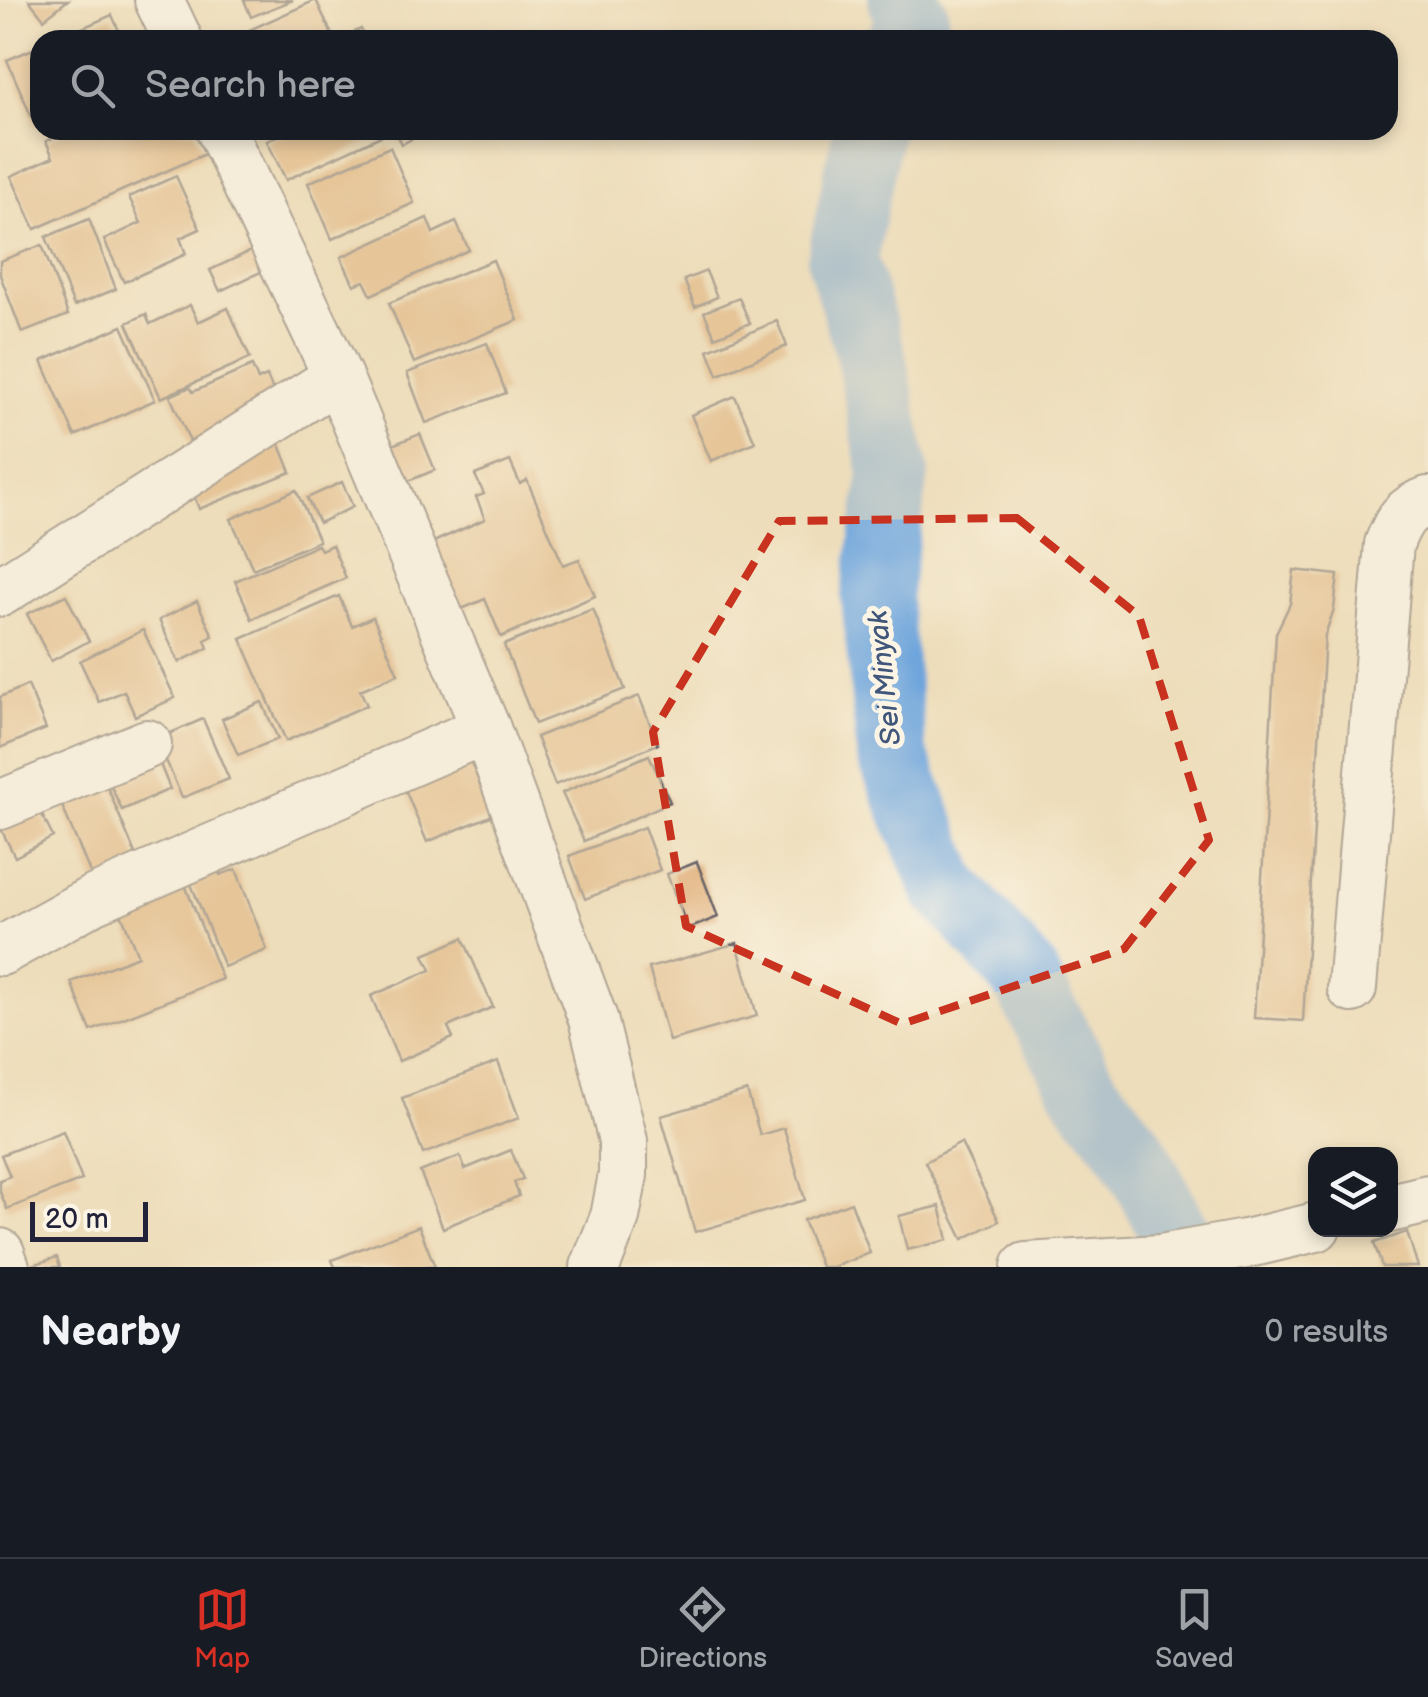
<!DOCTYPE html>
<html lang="en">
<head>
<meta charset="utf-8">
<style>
  body { margin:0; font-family:"Balsamiq Sans",sans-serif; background:#242831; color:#f1f3f6 }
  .controls { position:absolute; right:30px; bottom:30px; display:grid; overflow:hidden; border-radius:20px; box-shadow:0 5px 15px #0003 }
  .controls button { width:90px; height:90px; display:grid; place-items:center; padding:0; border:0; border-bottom:2px solid #363941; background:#171b24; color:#f1f3f6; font:50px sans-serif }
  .scale { position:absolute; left:30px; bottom:25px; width:118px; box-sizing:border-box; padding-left:10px; border:5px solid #22223b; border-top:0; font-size:28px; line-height:35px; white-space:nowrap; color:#22223b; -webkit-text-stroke:8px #fcf5e5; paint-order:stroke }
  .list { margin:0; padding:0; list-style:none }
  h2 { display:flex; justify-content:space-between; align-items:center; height:130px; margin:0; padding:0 40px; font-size:42px }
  h2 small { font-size:32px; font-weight:400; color:#9ea1a6 }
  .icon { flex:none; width:55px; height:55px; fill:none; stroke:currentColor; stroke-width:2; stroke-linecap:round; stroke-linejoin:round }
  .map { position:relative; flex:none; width:1428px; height:1267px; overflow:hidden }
  .search { position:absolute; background:#171b24; box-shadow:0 5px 15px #0003; left:30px; right:30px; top:30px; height:110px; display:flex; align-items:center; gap:25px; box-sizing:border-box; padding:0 35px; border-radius:30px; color:#9ea1a6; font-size:38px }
  .sheet { height:290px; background:#171b24 }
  nav { display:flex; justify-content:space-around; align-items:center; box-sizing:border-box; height:140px; border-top:2px solid #363941; background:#171b24; font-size:28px; color:#9ea1a6 }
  nav a { display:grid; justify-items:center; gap:5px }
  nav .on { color:#d93025 }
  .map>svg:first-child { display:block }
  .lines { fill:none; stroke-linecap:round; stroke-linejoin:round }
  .river { stroke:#6ea5dc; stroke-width:70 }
  .building { fill:#dea971 }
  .minor-casing { stroke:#696367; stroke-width:52 }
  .minor { stroke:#fff; stroke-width:48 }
  .marked { fill:none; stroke:#c8321e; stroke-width:8; stroke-dasharray:20 12; stroke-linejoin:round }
  .labels { text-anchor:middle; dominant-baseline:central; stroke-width:10; stroke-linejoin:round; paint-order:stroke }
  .water-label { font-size:28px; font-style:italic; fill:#40567b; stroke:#fcf5e5 }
</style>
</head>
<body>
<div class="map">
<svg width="1428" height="1267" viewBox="0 0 1428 1267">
  <rect width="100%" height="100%" fill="#fcf5e5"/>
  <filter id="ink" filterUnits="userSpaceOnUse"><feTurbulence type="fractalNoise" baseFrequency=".01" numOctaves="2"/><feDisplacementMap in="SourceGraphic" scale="20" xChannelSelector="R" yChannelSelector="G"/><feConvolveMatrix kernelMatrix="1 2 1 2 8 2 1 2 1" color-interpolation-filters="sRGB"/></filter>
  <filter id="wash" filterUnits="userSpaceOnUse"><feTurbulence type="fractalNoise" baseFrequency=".0048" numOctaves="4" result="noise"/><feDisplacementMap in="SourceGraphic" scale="40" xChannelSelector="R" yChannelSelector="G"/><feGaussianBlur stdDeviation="2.25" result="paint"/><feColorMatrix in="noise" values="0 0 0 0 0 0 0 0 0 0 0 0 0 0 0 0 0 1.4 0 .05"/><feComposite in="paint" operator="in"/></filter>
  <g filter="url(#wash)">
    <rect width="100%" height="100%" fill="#edddba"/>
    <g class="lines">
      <!-- river -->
      <g class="river">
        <path d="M902 40 914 17 903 0"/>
        <path d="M868 130 842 259 870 352 894 473 876 597 892 755 946 887 1022 972 1087 1094 1131 1149 1174 1230 1202 1267"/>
      </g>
    </g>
    <g id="blocks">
      <!-- building -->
      <g class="building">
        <path d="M29 0H68L44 19Z"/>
        <path d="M244 0H293L251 17Z"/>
        <path d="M316 0 334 39 331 40H227Z"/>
        <path d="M112 15 123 40H55Z"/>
        <path d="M361 29 366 40H337Z"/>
        <path d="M40 46V123L35 125 7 60Z"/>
        <path d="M70 130H194L205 154 35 229 11 176 53 157 46 141Z"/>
        <path d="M290 130H381L383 135 286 180 267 141Z"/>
        <path d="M395 130H429L402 144Z"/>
        <path d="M390 147 414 203 332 239 308 183Z"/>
        <path d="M176 176 200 229 180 238 186 254 124 282 104 240 141 223 129 197Z"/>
        <path d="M427 218 433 233 456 222 469 250 371 295 364 281 354 285 341 257Z"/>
        <path d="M89 219 116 289 74 306 46 237Z"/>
        <path d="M42 245 68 315 22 333 0 275V261Z"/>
        <path d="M253 250 263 271 220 291 210 270Z"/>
        <path d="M493 260 518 320 414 363 389 303Z"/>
        <path d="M706 271 717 297 695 307 684 280Z"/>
        <path d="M739 298 750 323 715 337 704 312Z"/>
        <path d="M190 305 198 322 228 308 250 358 161 398 127 323 146 314 150 324Z"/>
        <path d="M777 321 787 346 718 375 708 350Z"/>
        <path d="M122 326 155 400 75 436 42 361Z"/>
        <path d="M487 343 506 393 426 423 407 373Z"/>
        <path d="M252 366 258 380 267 376 277 400 195 453 170 396 190 387 193 392Z"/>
        <path d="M735 396 755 442 711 461 691 415Z"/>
        <path d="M420 434 435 470 401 484 387 447Z"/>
        <path d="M278 440 291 472 199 509 187 476Z"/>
        <path d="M510 461 520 484 527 480 563 565 579 559 595 596 501 637 485 599 457 611 429 544 485 519 476 497 484 494 475 475Z"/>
        <path d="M342 482 353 507 319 523 307 498Z"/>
        <path d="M296 490 319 541 253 569 231 519Z"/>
        <path d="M318 545 321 550 332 545 346 578 252 619 235 581Z"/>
        <path d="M1294 570 1338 575 1334 609 1325 635 1303 1021 1254 1018 1276 633 1290 604Z"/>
        <path d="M66 595 89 641 51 661 27 614Z"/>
        <path d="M339 596 352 626 373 617 398 674 360 690 367 705 286 741 241 639Z"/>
        <path d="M197 601 213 636 205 640 208 648 179 662 159 620Z"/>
        <path d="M593 609 625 689 535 724 504 645Z"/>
        <path d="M143 630 175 698 135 716 124 691 99 702 80 661Z"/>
        <path d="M28 685 46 729 0 748V697Z"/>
        <path d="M639 696 658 744 555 785 536 737Z"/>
        <path d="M262 702 278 739 238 755 222 719Z"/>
        <path d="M203 719 229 779 182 798 157 739Z"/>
        <path d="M465 748 493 815 427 842 399 775Z"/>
        <path d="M156 754 170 789 122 810 106 775Z"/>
        <path d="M649 755 670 802 584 841 562 793Z"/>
        <path d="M105 781 139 863 94 882 60 801Z"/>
        <path d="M33 797 53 837 15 857 0 827Z"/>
        <path d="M644 827 660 870 585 899 569 856Z"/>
        <path d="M697 862 718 917 688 929 667 874Z"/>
        <path d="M215 863 220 875 236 869 267 950 224 967 187 874Z"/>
        <path d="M180 872 222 979 91 1031 71 982 138 956 115 898Z"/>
        <path d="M463 938 493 1007 448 1027 453 1038 399 1061 371 996 431 970 424 955Z"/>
        <path d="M737 943 757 1016 669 1041 649 968Z"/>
        <path d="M498 1062 519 1118 423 1154 402 1098Z"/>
        <path d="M747 1091 760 1135 784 1128 805 1200 695 1232 661 1116Z"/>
        <path d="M63 1131 82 1180 7 1209 0 1192V1180L10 1176 1 1155Z"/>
        <path d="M961 1143 999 1221 963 1239 925 1162Z"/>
        <path d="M511 1150 523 1179 514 1182 519 1196 443 1228 420 1172 460 1156 465 1169Z"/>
        <path d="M851 1202 870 1253 833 1267H821L803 1220Z"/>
        <path d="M940 1206 948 1240 907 1250 899 1216Z"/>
        <path d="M419 1226 435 1267H335L332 1260Z"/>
        <path d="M1407 1232 1418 1267H1382L1374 1243Z"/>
        <path d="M57 1257 60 1267H30V1266Z"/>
      </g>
    </g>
  </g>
  <g filter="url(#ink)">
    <use href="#blocks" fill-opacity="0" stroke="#696367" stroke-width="2.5"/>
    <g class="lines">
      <defs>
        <g id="minor">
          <path d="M159 0 178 40"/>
          <path d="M221 130 338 377 486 729 593 1019 623 1141V1175L615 1217 595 1267"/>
          <path d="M0 592 338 377"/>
          <path d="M0 805 147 744"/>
          <path d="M1 951 93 900 486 729"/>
          <path d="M1352 988 1389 544C1398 521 1404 509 1428 501"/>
          <path d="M1390 1208 1428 1199"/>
          <path d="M0 1253 5 1267"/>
          <path d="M1026 1267 1161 1259 1245 1244 1316 1227"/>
        </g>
      </defs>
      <!-- minor casing -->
      <use href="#minor" class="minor-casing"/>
      <!-- minor -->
      <use href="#minor" class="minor"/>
    </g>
  </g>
  <!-- marked area -->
  <path d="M0 0H1428V1267H0ZM1017 518 1139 616 1209 840 1124 949 902 1024 686 926 653 732 779 521Z" fill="#edddba" fill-opacity=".55" fill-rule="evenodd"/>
  <path class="marked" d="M1017 518 1139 616 1209 840 1124 949 902 1024 686 926 653 732 779 521Z"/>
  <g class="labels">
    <!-- water labels -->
    <g class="water-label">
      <text transform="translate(885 678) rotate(-96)">Sei Minyak</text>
    </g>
  </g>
</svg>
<div class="controls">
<button><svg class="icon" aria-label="layers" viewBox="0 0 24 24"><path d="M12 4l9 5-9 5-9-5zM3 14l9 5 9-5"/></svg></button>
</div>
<div class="scale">20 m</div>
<div class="search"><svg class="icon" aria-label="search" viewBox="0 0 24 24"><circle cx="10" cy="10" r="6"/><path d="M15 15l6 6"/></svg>Search here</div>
</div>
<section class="sheet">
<h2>Nearby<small>0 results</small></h2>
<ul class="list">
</ul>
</section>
<nav>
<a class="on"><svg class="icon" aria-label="map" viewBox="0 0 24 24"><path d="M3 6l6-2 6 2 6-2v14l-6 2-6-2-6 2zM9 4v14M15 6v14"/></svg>Map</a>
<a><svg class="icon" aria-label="directions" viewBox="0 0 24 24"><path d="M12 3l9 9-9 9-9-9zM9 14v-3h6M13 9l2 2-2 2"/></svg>Directions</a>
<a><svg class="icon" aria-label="saved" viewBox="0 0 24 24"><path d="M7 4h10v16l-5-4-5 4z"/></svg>Saved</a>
</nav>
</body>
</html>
